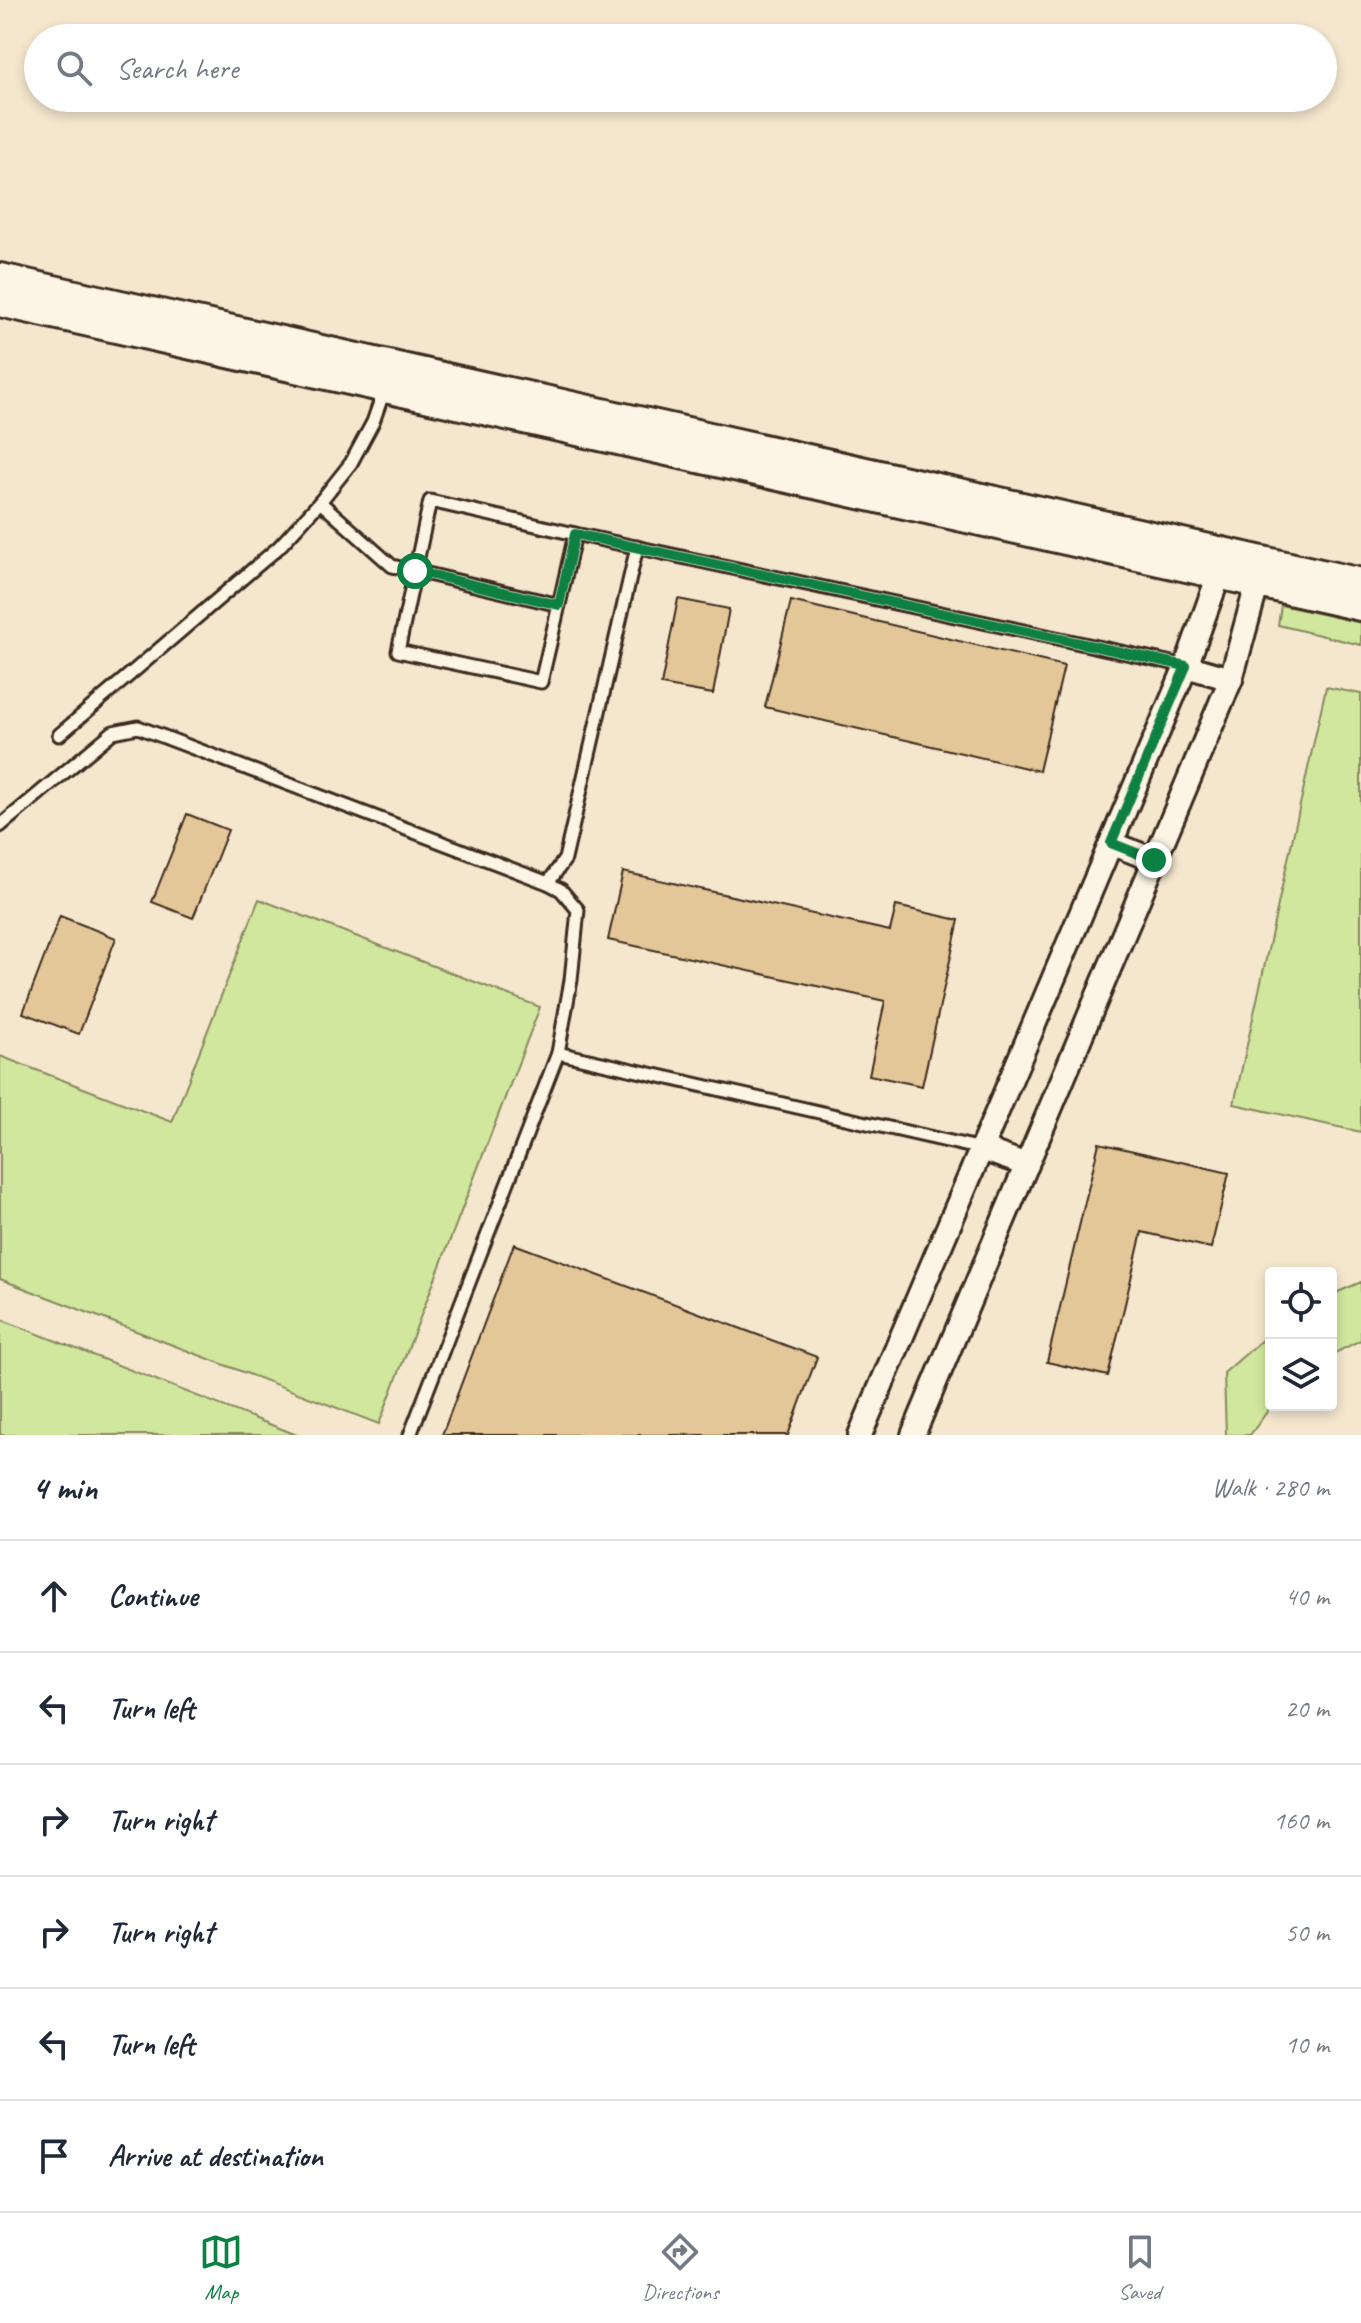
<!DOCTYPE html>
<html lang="en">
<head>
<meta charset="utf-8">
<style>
  body { margin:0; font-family:Caveat,sans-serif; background:#f2f2f3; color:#1f2937 }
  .controls { position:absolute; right:24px; bottom:24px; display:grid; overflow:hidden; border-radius:8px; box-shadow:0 4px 12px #0003 }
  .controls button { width:72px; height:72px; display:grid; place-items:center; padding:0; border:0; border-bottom:2px solid #e0e1e3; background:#fff; color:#1f2937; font:40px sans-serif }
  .stop { position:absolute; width:24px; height:24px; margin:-18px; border:6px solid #0b8043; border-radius:50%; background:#fff }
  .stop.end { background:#0b8043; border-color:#fff; box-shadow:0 2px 8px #0008 }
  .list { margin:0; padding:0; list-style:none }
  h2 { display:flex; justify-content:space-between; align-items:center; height:104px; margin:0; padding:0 32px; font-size:34px }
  h2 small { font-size:26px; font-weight:400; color:#747a83 }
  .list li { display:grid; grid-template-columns:52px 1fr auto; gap:24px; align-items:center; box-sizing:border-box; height:112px; padding:0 32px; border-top:2px solid #e0e1e3 }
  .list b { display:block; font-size:30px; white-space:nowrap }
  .list em { font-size:26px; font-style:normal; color:#747a83 }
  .icon { flex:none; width:44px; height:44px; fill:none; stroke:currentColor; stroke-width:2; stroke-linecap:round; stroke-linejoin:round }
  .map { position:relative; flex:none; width:1361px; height:1435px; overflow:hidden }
  .search { position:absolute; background:#fff; box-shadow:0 4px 12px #0003; left:24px; right:24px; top:24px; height:88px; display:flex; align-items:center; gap:20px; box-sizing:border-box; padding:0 28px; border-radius:44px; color:#747a83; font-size:30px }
  .sheet { height:776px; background:#fff }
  nav { display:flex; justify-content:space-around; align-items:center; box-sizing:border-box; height:112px; border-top:2px solid #e0e1e3; background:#fff; font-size:22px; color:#747a83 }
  nav a { display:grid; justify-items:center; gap:4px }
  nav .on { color:#0b8043 }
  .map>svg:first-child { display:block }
  .green { fill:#d1e79d; stroke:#86885e; stroke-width:2 }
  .building { fill:#e4c798; stroke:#3b2a1e; stroke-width:2 }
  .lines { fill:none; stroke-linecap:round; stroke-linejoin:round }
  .service-casing { stroke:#3b2a1e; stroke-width:17 }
  .minor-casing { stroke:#3b2a1e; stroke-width:28 }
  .secondary-casing { stroke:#3b2a1e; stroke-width:36 }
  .service { stroke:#fcf5e5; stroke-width:11 }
  .minor { stroke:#fcf5e5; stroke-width:22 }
  .secondary { stroke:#fcf5e5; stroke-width:30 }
  .route { stroke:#0b8043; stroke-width:10 }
</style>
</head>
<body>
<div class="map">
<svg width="1361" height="1435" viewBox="0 0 1361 1435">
  <rect width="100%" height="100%" fill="#f5e7ce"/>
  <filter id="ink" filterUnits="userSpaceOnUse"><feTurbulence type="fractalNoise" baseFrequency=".0125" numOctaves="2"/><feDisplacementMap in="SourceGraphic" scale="16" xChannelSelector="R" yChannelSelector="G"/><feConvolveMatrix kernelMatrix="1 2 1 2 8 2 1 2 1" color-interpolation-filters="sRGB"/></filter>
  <g filter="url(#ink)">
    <!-- green -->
    <g class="green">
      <path d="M1281 605 1361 623V645L1278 625Z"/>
      <path d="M1326 687 1361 694V1132L1234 1104Z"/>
      <path d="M259 899 540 1007 379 1424 0 1279V1056L172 1122Z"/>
      <path d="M1361 1282V1340L1331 1355V1295Z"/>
      <path d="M0 1319 297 1435H0Z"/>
      <path d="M1271 1332 1272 1405 1250 1435H1226L1224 1373Z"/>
    </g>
    <!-- building -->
    <g class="building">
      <path d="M678 599 729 609 713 694 661 685Z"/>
      <path d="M791 601 1064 666 1039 771 765 707Z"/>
      <path d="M187 814 228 830 193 918 152 902Z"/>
      <path d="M623 872 890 931 896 906 959 920 922 1086 869 1075 885 1001 608 940Z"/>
      <path d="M60 916 116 938 79 1034 23 1013Z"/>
      <path d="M1099 1143 1229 1173 1211 1248 1142 1232 1108 1376 1047 1362Z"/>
      <path d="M514 1244 817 1357 788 1435H442Z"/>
    </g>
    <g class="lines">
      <defs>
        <g id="service">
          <path d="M320 502 392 566 415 571 559 605 541 682 398 651 430 501 575 534 559 605"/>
          <path d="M575 534 1186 666"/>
          <path d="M59 735 279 547 320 502 351 463 373 422 385 388"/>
          <path d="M0 826 113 732 138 727 548 883 561 890 578 910 571 980 558 1053 410 1435"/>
          <path d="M548 883 565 859 637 547"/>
          <path d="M558 1053 982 1149"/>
        </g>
        <g id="minor">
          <path d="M1186 666 1231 679"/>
          <path d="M1111 843 1154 860"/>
          <path d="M982 1149 1027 1165"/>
          <path d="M860 1435 1186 666 1224 561"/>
          <path d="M913 1435 1231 679 1262 567"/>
        </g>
        <g id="secondary">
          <path d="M0 279 1361 584"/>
          <path d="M0 301 1361 605"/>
        </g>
      </defs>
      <!-- service casing -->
      <use href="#service" class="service-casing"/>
      <!-- minor casing -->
      <use href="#minor" class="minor-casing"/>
      <!-- secondary casing -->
      <use href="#secondary" class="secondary-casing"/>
      <!-- service -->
      <use href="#service" class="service"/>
      <!-- minor -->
      <use href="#minor" class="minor"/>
      <!-- secondary -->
      <use href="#secondary" class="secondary"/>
    </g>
  </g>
  <g class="lines" filter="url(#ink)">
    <!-- route -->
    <path class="route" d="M415 571 559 605 575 534 1186 666 1111 843 1154 860"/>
  </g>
</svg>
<div class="controls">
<button><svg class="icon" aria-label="locate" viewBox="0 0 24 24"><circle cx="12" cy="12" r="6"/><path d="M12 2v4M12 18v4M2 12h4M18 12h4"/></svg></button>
<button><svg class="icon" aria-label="layers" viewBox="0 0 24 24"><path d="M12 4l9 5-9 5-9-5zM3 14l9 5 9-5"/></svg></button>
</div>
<div class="stop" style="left:415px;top:571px"></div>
<div class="stop end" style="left:1154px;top:860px"></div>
<div class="search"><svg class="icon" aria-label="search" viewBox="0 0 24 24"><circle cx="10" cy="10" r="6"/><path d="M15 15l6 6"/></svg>Search here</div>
</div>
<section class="sheet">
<h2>4 min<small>Walk · 280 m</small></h2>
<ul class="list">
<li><svg class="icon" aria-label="ahead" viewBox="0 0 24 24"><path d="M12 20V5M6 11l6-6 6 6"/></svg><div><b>Continue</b></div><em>40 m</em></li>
<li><svg class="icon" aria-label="left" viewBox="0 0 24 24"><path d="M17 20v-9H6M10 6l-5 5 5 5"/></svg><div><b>Turn left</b></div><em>20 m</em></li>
<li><svg class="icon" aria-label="right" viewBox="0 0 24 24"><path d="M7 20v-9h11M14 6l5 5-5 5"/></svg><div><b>Turn right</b></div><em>160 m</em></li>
<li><svg class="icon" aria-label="right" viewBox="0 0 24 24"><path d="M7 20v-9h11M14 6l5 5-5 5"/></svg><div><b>Turn right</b></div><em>50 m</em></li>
<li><svg class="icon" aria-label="left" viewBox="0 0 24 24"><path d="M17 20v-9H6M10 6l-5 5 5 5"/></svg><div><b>Turn left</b></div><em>10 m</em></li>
<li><svg class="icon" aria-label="arrive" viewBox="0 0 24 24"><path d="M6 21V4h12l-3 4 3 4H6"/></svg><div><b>Arrive at destination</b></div></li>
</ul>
</section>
<nav>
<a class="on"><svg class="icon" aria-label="map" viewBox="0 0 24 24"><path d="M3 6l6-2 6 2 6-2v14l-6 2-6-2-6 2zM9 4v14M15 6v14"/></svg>Map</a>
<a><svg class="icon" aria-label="directions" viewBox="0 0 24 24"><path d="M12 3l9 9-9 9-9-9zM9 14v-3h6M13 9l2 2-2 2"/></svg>Directions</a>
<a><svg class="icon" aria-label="saved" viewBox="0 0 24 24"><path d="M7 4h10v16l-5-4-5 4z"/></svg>Saved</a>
</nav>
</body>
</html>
